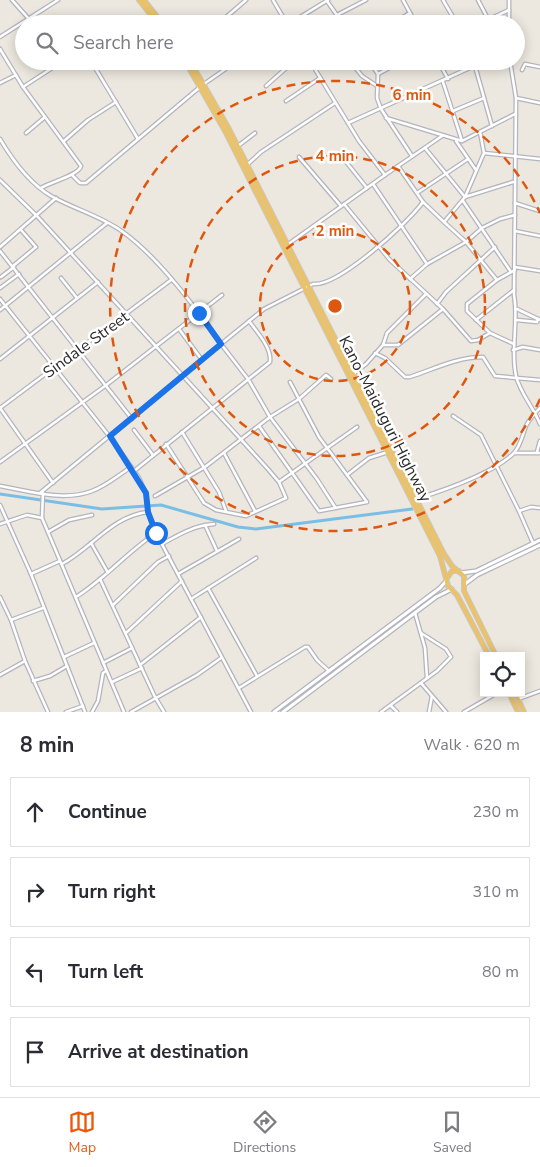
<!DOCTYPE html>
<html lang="en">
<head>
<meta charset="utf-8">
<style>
  body { margin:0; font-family:"Nunito Sans",sans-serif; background:#f7f7f7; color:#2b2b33 }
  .controls { position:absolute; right:15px; bottom:15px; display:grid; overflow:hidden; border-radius:0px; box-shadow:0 2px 12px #0003 }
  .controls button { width:45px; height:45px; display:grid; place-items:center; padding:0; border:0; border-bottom:1px solid #e1e1e2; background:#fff; color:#2b2b33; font:25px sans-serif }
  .stop { position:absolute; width:15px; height:15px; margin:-11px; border:4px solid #1a73e8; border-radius:50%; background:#fff }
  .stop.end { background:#1a73e8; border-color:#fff; box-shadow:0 1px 5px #0008 }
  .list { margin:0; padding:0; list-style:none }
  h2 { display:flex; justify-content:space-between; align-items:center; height:65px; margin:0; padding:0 20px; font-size:21px }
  h2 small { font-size:16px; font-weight:400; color:#7c7c81 }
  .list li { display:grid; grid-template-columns:32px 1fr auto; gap:15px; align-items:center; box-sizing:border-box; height:70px; margin:0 10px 10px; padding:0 10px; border:1px solid #e1e1e2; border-radius:0px }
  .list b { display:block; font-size:19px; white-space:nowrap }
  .list em { font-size:16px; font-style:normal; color:#7c7c81 }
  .icon { flex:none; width:28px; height:28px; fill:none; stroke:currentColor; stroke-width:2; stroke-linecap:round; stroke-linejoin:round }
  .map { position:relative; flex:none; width:540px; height:712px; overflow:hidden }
  .search { position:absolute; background:#fff; box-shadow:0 2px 12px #0003; left:15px; right:15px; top:15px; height:55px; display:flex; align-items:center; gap:12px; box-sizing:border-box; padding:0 18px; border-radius:28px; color:#7c7c81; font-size:19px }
  .sheet { height:385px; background:#fff }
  nav { display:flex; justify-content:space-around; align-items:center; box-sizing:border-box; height:70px; border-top:1px solid #e1e1e2; background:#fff; font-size:14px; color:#7c7c81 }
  nav a { display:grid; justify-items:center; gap:2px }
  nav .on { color:#ea580c }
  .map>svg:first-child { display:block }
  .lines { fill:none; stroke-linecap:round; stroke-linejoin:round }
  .canal { stroke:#7bbee5; stroke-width:3 }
  .minor-casing { stroke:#b3b4be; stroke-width:5 }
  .secondary-casing { stroke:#b3b4be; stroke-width:5.5 }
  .trunk-casing { stroke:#c8c8c8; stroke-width:6 }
  .minor { stroke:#fff; stroke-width:2.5 }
  .secondary { stroke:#fff; stroke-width:3 }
  .trunk { stroke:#ebc268; stroke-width:4 }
  .route { stroke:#1a73e8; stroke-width:6 }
  .ring { fill:none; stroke:#df570e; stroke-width:2.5; stroke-dasharray:9 6 }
  .labels { text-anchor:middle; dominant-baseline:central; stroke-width:5; stroke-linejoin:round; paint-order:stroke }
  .street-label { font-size:16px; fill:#2c2c2c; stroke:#fff }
  .centre { fill:#df570e; stroke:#fff; stroke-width:2.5 }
  .ring-label { font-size:15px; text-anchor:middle; font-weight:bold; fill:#df570e; stroke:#fff; stroke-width:5; stroke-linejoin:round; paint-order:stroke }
</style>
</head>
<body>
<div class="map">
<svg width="540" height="712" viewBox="0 0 540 712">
  <rect width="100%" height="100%" fill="#ece8df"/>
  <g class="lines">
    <!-- canal -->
    <path class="canal" d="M0 494 102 509 161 505 238 527 256 529 412 509"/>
    <defs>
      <g id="minor">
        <path d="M12 0 29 19"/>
        <path d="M273 0 287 24"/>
        <path d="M403 0 416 24"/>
        <path d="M443 0 457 24"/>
        <path d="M478 0 488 19"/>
        <path d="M327 1 343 24"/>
        <path d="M337 15 366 0"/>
        <path d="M218 24 246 0"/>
        <path d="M289 24 328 0"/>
        <path d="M392 24 410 13"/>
        <path d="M479 24 509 10"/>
        <path d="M509 24V0"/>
        <path d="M0 37 58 0"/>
        <path d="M0 49 23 87 81 166C79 175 51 182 41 188"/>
        <path d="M91 61 138 139"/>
        <path d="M350 61 362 76 377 86"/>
        <path d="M369 61 378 74 377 98 381 109 412 156"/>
        <path d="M438 61 448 79"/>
        <path d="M510 61 516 98 514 295C519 322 510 349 516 376 520 393 534 408 540 424"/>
        <path d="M475 66 492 126"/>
        <path d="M522 70 525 64 540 67"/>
        <path d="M378 74 402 61"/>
        <path d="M443 82 462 141"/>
        <path d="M0 83 16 75"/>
        <path d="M204 84 237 61"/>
        <path d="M266 86 294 61"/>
        <path d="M23 87 63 61"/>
        <path d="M516 98 540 103"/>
        <path d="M286 101 320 78"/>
        <path d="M453 111 484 98"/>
        <path d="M386 118 462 141 515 114"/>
        <path d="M348 123 485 61"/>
        <path d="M26 133 45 117"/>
        <path d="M0 139C13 161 29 183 51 196 74 209 101 216 123 232 160 259 195 307 221 344L264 309 313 284C338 287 408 223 423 202"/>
        <path d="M64 141 88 120 116 102"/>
        <path d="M456 141 476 170"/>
        <path d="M238 146 255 133"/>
        <path d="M425 148 465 197"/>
        <path d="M339 153 367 188"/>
        <path d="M484 153 540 159"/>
        <path d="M299 157 341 206"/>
        <path d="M247 165 261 152 335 103"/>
        <path d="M398 166 423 202 444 222 465 197 484 153 480 132"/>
        <path d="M72 175 80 183H86L200 87"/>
        <path d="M385 175 442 136"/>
        <path d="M0 180 37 216 267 468 279 482 286 498 246 516 216 510 204 503 166 444"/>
        <path d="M373 184 427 264"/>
        <path d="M417 193 468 159"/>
        <path d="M465 197 513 182"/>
        <path d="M463 201 511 272"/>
        <path d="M515 203 540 211"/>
        <path d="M344 204 390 260 443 309 471 341 478 340 490 333 514 344"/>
        <path d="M444 222 466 242 497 280"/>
        <path d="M515 231 540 236"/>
        <path d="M287 245 385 175 359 141 310 61"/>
        <path d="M0 247 56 198"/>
        <path d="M0 251 132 419"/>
        <path d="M13 266 36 247 21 230"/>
        <path d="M515 267 540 271"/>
        <path d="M1 277 14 267"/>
        <path d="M61 278 77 298"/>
        <path d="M410 279 427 264 466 242 482 228 500 219 515 215"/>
        <path d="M0 288 19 274"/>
        <path d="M0 299 110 437 139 478 146 493 148 512 156 533 251 712"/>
        <path d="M437 304 446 292 495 247"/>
        <path d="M517 309 540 320"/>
        <path d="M0 310 107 223"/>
        <path d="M476 320 514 290"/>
        <path d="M517 320 537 322 538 319"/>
        <path d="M179 329 202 360"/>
        <path d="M490 333 467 311V304L497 280 515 270"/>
        <path d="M383 345 387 333 426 294"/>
        <path d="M513 350 523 347 540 350"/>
        <path d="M375 353 385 358 405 377H410C434 369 457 357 483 357L495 376 540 380"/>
        <path d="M0 359 98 282"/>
        <path d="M353 374 366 364 383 345H398L443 309"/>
        <path d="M0 408 171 280"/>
        <path d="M0 408 53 483"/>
        <path d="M453 416 481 435 519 511 533 543"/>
        <path d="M259 426 319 511 367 502 319 437 290 382"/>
        <path d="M134 430 153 455"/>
        <path d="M182 432 219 492 226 511"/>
        <path d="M537 452 540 441"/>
        <path d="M224 453 255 511"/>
        <path d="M514 453H540"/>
        <path d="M0 462 105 386 222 295"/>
        <path d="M134 471 270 362C272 348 257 332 249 321"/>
        <path d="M347 475 369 458 388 452"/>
        <path d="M279 482 357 427"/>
        <path d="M0 486C28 491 64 502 92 491 106 486 119 475 131 467"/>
        <path d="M40 493 221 344 248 379 270 417 317 479 335 507"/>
        <path d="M43 493 42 518 124 712"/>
        <path d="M155 496 205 467 270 417 299 399 326 375 331 379"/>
        <path d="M416 499C445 490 490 475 513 454 521 446 522 436 526 426 529 420 535 413 540 408"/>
        <path d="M0 505 31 574 85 712"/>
        <path d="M519 511 531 507 540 508"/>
        <path d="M0 524 27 515 42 518"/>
        <path d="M205 525 217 551"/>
        <path d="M48 532 69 520 92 515"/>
        <path d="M91 543 107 571"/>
        <path d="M162 544C178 535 195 525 214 524"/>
        <path d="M62 564C92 548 112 516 148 512"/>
        <path d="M31 574 60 561"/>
        <path d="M178 574 239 539"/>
        <path d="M100 579 155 697 164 712"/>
        <path d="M208 588 257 676"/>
        <path d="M0 597 11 620 25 661 0 675"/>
        <path d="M76 597C105 579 127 552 156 533"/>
        <path d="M191 599 256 558"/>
        <path d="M113 605 158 562 169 556"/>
        <path d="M415 613 425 648 427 678"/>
        <path d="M11 620 43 608"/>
        <path d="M126 633 182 581"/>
        <path d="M64 657 94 643"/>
        <path d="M25 661 48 712"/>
        <path d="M103 663 132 648"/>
        <path d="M140 665 201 617"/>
        <path d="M33 681 50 676 67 666"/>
        <path d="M112 682 142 668"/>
        <path d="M421 683 446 712"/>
        <path d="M239 688 305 647H308L317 660 329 671"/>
        <path d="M518 699 540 691"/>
        <path d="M391 706 397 712"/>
        <path d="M66 712 83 706"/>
        <path d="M92 712 98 701 103 673 106 671"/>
        <path d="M131 712 197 675 221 658"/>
        <path d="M381 712 437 671 451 657 446 649 421 633"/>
        <path d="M429 712 432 696"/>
        <path d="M464 712 497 693"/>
      </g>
      <g id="secondary">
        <path d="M461 573 476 571 540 540"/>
        <path d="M465 584 477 575 540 545"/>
        <path d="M274 712 440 588 446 581"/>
        <path d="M283 712 436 597 452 589"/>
      </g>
      <g id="trunk">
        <path d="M139 0 158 24"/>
        <path d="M144 0 163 24"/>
        <path d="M185 61 225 131 440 556 448 586 457 595 489 656"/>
        <path d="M190 61 229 129 444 554 452 566 464 576V591L496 656"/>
        <path d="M447 578 452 571H459"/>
        <path d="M509 693 518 712"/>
        <path d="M515 693 524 712"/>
      </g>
    </defs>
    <!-- minor casing -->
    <use href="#minor" class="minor-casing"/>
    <!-- secondary casing -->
    <use href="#secondary" class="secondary-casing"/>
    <!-- trunk casing -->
    <use href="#trunk" class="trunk-casing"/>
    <!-- minor -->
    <use href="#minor" class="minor"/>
    <!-- secondary -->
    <use href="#secondary" class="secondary"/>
    <!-- trunk -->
    <use href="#trunk" class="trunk"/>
  </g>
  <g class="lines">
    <!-- route -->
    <path class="route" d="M156 533 148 512 146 493 110 436 221 344 199 313"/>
  </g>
  <!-- distance rings -->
  <g class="ring">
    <circle cx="335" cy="306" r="75"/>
    <circle cx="335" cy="306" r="150"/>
    <path d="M540 399A225 225 0 1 1 540 213"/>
  </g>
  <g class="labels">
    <!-- street labels -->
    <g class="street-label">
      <text transform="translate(86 345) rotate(-36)">Sindale Street</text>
      <text transform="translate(385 419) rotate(63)">Kano-Maiduguri Highway</text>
    </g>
  </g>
  <circle cx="335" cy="306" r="8" class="centre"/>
  <g class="ring-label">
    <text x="412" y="100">6 min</text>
    <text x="335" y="161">4 min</text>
    <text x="335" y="236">2 min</text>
  </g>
</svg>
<div class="controls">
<button><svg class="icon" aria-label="locate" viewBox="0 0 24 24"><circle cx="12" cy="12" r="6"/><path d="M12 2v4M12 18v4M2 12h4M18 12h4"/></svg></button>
</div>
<div class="stop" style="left:156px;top:533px"></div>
<div class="stop end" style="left:199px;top:313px"></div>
<div class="search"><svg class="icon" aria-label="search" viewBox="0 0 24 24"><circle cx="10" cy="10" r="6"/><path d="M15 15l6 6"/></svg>Search here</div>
</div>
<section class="sheet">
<h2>8 min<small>Walk · 620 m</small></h2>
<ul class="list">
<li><svg class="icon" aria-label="ahead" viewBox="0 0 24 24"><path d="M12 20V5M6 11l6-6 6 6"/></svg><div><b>Continue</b></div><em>230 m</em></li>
<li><svg class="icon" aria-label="right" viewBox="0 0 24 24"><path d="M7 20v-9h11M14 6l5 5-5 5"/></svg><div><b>Turn right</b></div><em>310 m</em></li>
<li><svg class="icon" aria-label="left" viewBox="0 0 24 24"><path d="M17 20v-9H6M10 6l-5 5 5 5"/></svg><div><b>Turn left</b></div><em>80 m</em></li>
<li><svg class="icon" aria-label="arrive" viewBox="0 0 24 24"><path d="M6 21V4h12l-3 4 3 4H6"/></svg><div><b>Arrive at destination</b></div></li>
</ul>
</section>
<nav>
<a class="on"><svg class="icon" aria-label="map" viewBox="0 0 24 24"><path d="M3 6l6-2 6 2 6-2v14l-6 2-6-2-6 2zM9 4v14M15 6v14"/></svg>Map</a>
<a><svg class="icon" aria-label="directions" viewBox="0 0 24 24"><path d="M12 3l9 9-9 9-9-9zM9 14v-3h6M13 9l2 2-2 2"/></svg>Directions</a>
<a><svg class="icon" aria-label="saved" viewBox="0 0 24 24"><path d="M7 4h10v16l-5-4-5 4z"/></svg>Saved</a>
</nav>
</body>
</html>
